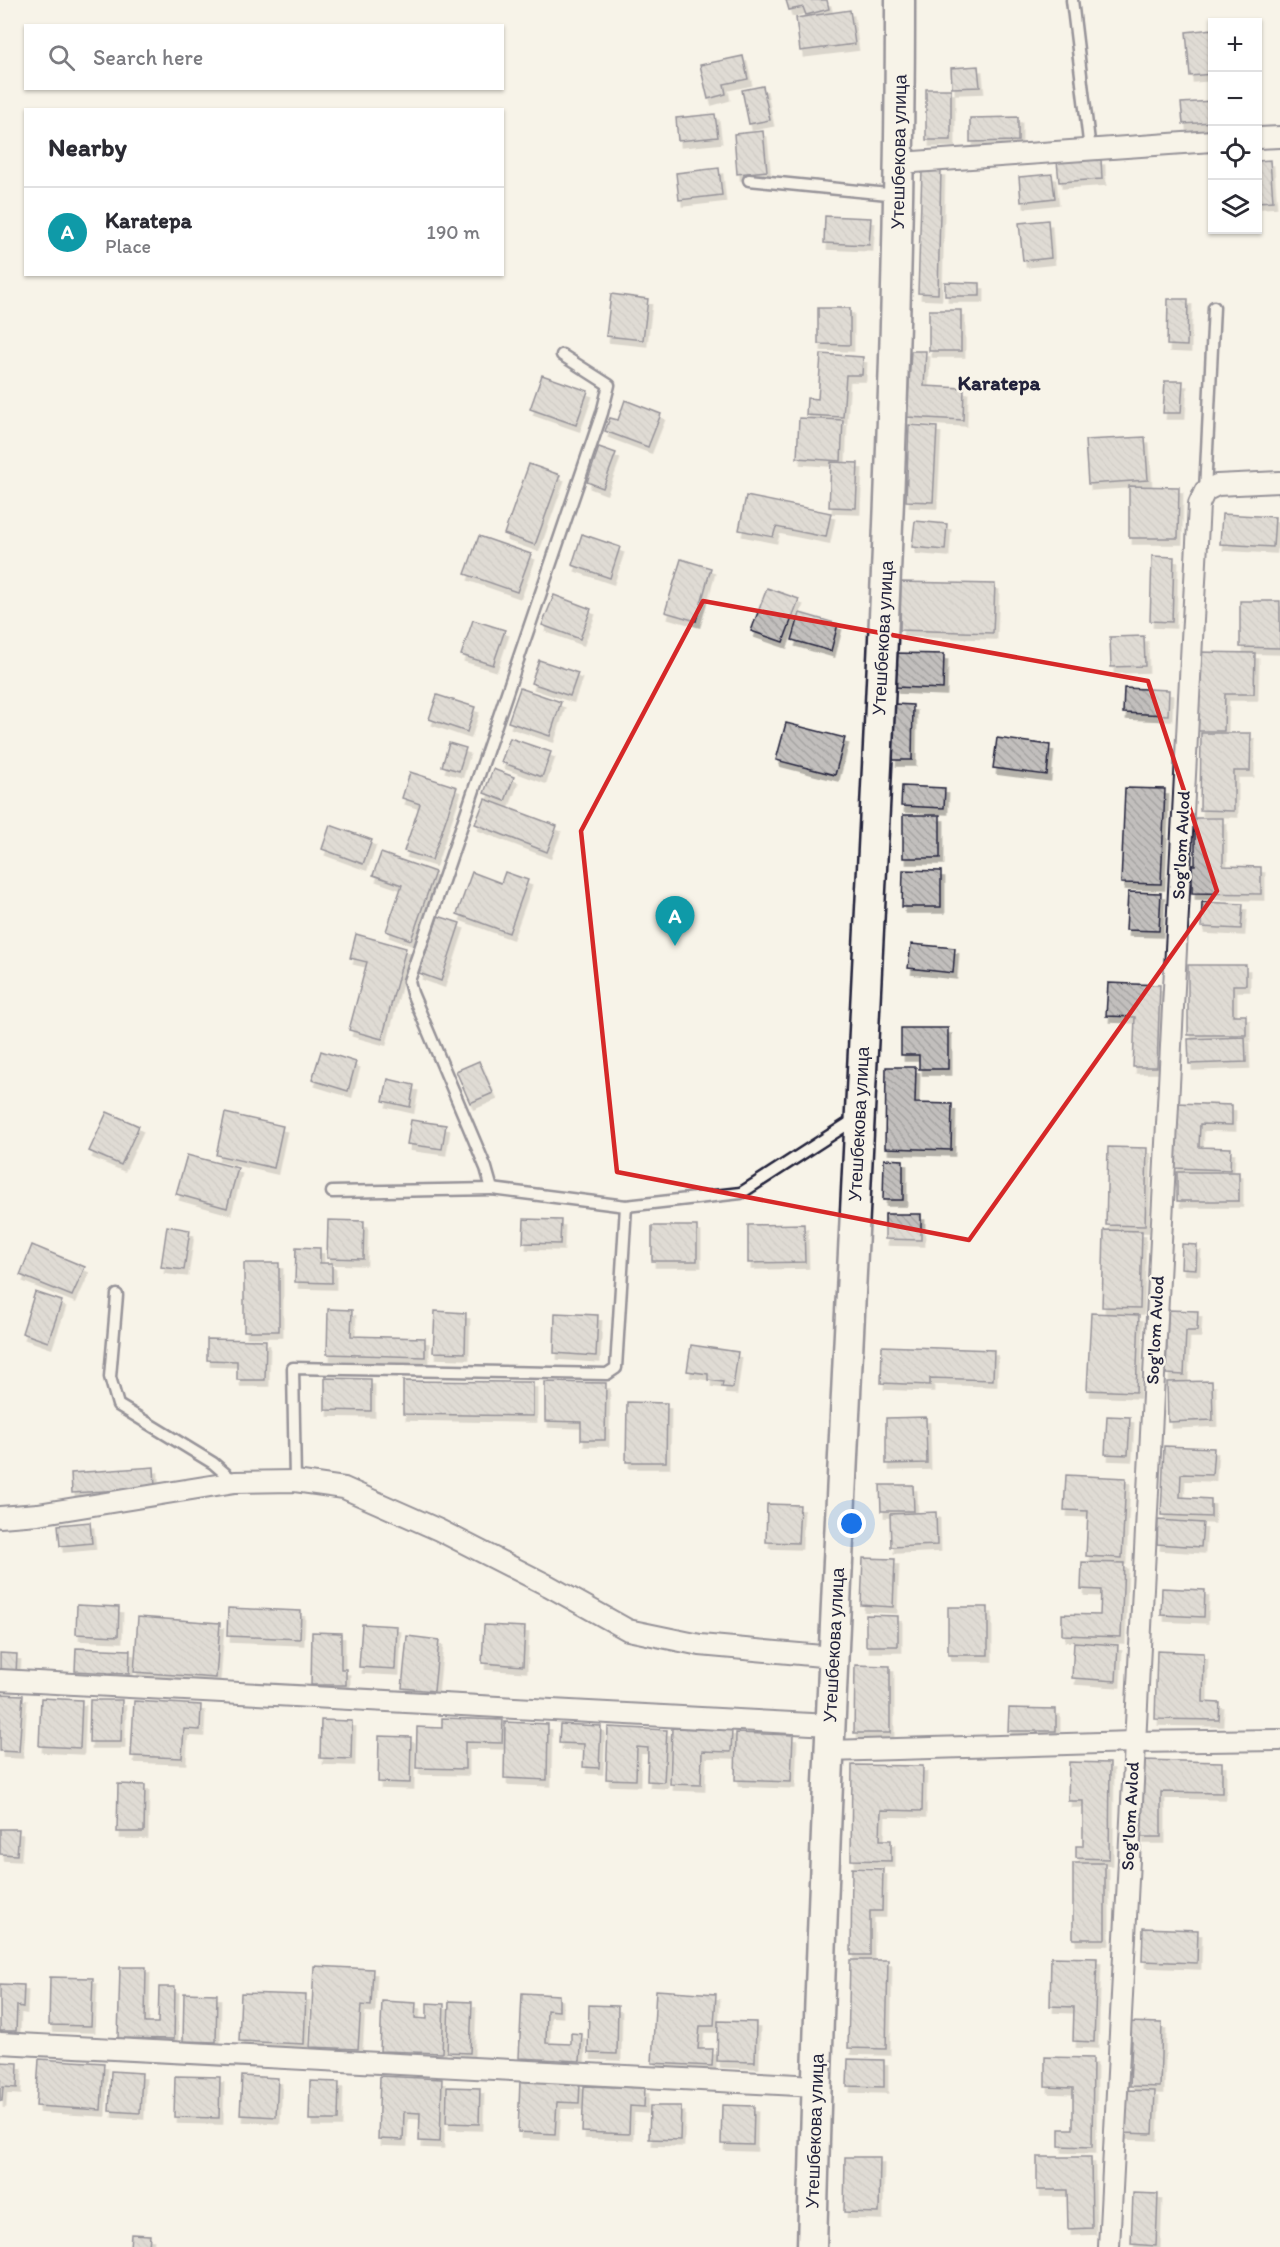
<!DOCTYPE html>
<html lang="en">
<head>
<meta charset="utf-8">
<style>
  body { margin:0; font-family:Itim,sans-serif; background:#f7f7f7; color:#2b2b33 }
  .controls { position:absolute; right:18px; top:18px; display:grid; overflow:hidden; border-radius:0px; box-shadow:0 2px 4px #0004 }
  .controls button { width:54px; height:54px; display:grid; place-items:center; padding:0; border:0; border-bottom:2px solid #e1e1e2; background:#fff; color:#2b2b33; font:30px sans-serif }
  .you { position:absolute; left:852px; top:1524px; width:21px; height:21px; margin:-15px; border:4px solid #fff; border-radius:50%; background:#1a73e8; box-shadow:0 0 0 9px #1a73e833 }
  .badge { display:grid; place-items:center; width:39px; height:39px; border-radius:50%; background:#d1495b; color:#fff; font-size:20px; font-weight:700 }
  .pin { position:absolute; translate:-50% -50px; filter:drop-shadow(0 2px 3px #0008) }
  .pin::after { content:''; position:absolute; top:32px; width:21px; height:18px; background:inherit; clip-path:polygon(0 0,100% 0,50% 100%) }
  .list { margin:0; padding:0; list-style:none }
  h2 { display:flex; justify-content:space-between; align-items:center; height:78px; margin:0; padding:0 24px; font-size:26px }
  h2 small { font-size:20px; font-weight:400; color:#7c7c81 }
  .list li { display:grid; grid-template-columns:39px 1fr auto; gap:18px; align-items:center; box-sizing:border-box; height:90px; padding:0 24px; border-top:2px solid #e1e1e2 }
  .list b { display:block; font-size:22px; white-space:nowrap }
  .list p { margin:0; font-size:20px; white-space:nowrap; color:#7c7c81 }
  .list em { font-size:20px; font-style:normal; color:#7c7c81 }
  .icon { flex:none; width:33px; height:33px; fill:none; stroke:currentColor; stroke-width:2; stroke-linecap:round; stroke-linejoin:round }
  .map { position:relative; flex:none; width:1280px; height:2247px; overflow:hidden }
  .search { position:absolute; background:#fff; box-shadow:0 2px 4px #0004; left:24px; top:24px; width:480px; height:66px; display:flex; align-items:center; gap:15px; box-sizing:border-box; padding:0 21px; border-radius:0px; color:#7c7c81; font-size:22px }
  .panel { position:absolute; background:#fff; box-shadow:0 2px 4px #0004; left:24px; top:108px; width:480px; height:168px; border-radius:0px }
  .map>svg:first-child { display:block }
  .building { fill:url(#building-back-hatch); stroke:#22223b; stroke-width:1.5; filter:url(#shadow) }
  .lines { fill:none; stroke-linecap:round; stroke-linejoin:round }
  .service-casing { stroke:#22223b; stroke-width:15 }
  .minor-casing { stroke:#22223b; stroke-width:24 }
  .secondary-casing { stroke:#22223b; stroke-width:33 }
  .service { stroke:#f7f3e8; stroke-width:10 }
  .minor { stroke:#f7f3e8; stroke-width:20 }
  .secondary { stroke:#f7f3e8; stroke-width:28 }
  .marked { fill:none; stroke:#d62828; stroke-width:4.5; stroke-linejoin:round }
  .labels { text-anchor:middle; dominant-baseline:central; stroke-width:5; stroke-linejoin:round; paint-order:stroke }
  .street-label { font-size:18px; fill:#22223b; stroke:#f7f3e8 }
  .quarter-label { font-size:21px; font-weight:bold; fill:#22223b; stroke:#f7f3e8 }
</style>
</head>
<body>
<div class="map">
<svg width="1280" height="2247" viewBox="0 0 1280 2247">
  <defs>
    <pattern id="building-back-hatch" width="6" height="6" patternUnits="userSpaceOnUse" patternTransform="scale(1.5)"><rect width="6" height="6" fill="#c2bfbd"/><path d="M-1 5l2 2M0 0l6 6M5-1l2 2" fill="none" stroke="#a6a4a3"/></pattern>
    <filter id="shadow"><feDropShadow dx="3.5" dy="6" stdDeviation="0" flood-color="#0004"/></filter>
  </defs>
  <rect width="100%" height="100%" fill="#f7f3e8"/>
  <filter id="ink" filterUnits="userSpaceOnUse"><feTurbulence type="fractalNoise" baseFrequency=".0167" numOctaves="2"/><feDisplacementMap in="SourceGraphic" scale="12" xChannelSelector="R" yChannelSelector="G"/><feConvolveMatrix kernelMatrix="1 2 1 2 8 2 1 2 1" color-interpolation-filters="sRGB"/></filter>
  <g filter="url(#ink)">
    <!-- building -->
    <g class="building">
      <path d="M786 0H827L829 9 806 15 803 7 789 10Z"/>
      <path d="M850 10 855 44 800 51 796 18Z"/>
      <path d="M1212 29V74L1190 76 1186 32Z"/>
      <path d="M743 56 748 79 724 84 726 94 708 99 700 65Z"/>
      <path d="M978 66 980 87 952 88 951 68Z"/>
      <path d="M763 86 770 120 749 124 742 90Z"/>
      <rect x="926" y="89" width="25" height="51"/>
      <path d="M1212 101V122L1183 124 1181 103Z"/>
      <path d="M715 114 718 137 678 141 676 118Z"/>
      <path d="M1018 117V141L970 142V118Z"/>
      <path d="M763 131 767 171 737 174 734 134Z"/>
      <path d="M1101 159 1102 179 1059 182 1057 161Z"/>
      <path d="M1270 160 1273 201 1258 202V161Z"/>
      <path d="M719 168 722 195 679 200 676 173Z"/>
      <path d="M922 170H941L938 294 918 293Z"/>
      <path d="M1052 174 1055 198 1021 202 1019 177Z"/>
      <path d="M825 216 871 218 869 245 824 243Z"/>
      <path d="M1048 220 1051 258 1023 261 1019 223Z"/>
      <path d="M945 282 980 283V296H945Z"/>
      <path d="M611 294 648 299 643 340 606 336Z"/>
      <path d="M1168 299H1188L1187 346 1167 345Z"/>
      <path d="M818 308H850V345L818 344Z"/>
      <rect x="929" y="310" width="32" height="41"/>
      <path d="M911 351H926L924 386 964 388 963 420 907 417Z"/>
      <path d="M821 354 863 357 862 375H846L843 417 806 415 807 398 818 399Z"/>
      <path d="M542 375 588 391 576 425 530 409Z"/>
      <path d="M1165 381H1183L1181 413H1163Z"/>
      <path d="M625 400 661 414 648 447 605 431 610 418 618 420Z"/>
      <path d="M799 418 843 420 841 461 797 458Z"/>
      <path d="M909 425 937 427 933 502 906 501Z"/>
      <path d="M1145 437 1148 480 1088 484 1085 440Z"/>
      <path d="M599 447 616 453 603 488 587 482Z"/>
      <path d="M831 462 858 463 856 508 829 507Z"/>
      <path d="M529 464 560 475 535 545 504 534Z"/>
      <path d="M1129 486 1179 487 1178 538H1129Z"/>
      <path d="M746 496 831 513 826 537 776 527 773 537 739 530Z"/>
      <path d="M1222 514 1275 517 1273 547 1220 544Z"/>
      <path d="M915 521 947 524 945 550 912 547Z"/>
      <path d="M582 534 620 547 610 578 572 565Z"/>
      <path d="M479 536 531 554 517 592 465 574Z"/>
      <path d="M1152 556 1174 557 1172 622 1150 621Z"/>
      <path d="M681 559 711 568 696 621 665 612Z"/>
      <path d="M901 582 995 584 993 633 900 630Z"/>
      <path d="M767 588 799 599 783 642 751 631Z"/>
      <path d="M554 595 591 609 580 639 542 625Z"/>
      <path d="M1240 601H1280V648L1240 647Z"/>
      <path d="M800 613 838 624 831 651 792 640Z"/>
      <path d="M473 620 505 630 493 665 461 655Z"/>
      <path d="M1144 636 1145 666 1111 667 1110 637Z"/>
      <path d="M1199 652 1255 653 1254 694H1225L1224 731H1197Z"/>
      <path d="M896 653 944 654 943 689 895 687Z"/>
      <path d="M539 660 578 673 570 696 531 683Z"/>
      <path d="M520 688 561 702 550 736 508 722Z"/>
      <path d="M1124 688 1169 690 1168 715 1123 713Z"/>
      <path d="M437 695 475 707 467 732 429 719Z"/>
      <path d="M895 704 913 705 912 760H893Z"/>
      <path d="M786 723 845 738 835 775 776 760Z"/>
      <path d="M1201 733H1251L1250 771H1234V811L1200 810Z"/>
      <path d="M510 738 551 752 542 777 501 762Z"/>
      <path d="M997 738 1050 745 1047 775 993 768Z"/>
      <path d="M449 743 466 748 459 771 442 766Z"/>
      <path d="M493 769 514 777 505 801 484 793Z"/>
      <path d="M410 772 457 787 432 860 404 851 420 804 402 798Z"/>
      <path d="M902 786 945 788 944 808 901 806Z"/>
      <path d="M1125 788 1165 789 1161 884 1121 883Z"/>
      <path d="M485 799 557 826 547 852 475 824Z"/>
      <rect x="903" y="815" width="37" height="43"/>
      <path d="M1195 818H1223V866L1261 867V894L1192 893V865H1195Z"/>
      <path d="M330 825 372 840 363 864 322 849Z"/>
      <path d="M381 853 435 872 411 940 386 931 402 885 373 875Z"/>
      <path d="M903 870 941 871V907H902Z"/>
      <path d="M472 872 501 883 505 872 528 880 509 933 457 914Z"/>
      <path d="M1128 892 1161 893 1159 931 1126 930Z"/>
      <path d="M1202 902 1243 904 1241 929 1201 927Z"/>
      <path d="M438 916 460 923 441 981 419 973Z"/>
      <path d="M356 934 406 948 382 1039 349 1030 367 962 350 958Z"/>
      <path d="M911 944 955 948 953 973 908 968Z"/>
      <path d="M1188 965H1246V985H1233V1015H1246V1035H1188Z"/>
      <path d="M1108 983 1160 985 1157 1067H1133L1135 1017 1106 1016Z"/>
      <path d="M901 1028H948V1069H919V1055H901Z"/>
      <path d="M1245 1037 1246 1062 1189 1064 1188 1039Z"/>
      <path d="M321 1051 356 1062 348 1091 312 1080Z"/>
      <path d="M479 1061 493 1093 470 1103 456 1071Z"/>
      <path d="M886 1067H916L915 1103 952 1104 951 1150 885 1148Z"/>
      <path d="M388 1079 414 1085 410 1107 383 1101Z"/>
      <path d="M1177 1103 1232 1105V1125L1200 1124 1199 1147 1231 1148 1230 1170 1175 1168Z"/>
      <path d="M107 1112 139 1126 121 1165 89 1151Z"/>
      <path d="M225 1113 283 1126 274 1168 216 1155Z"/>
      <path d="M411 1120 446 1125 442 1149 407 1144Z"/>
      <path d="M1108 1147 1147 1148 1145 1226 1106 1225Z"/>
      <path d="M187 1155 238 1168 227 1208 176 1194Z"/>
      <path d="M884 1159 903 1160V1200H883Z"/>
      <rect x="1177" y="1172" width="62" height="29"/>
      <path d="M885 1214H921V1240L885 1239Z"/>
      <path d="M524 1219 561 1220 560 1244 523 1243Z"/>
      <path d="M328 1220 364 1221 363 1259 327 1258Z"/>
      <path d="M804 1224 805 1262 748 1263V1225Z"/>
      <path d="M167 1226 190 1230 184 1270 161 1267Z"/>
      <rect x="652" y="1226" width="45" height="35"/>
      <path d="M1104 1230 1142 1231 1140 1308 1102 1307Z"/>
      <path d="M1182 1244 1197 1245 1196 1269 1181 1268Z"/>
      <path d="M32 1245 85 1267 72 1296 20 1275Z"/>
      <path d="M296 1247 320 1248V1263H332V1283L295 1282Z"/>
      <rect x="244" y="1263" width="35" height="68"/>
      <path d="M35 1292 62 1301 48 1342 22 1333Z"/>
      <path d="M328 1309 352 1310 351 1336 425 1338V1357L327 1354Z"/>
      <path d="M1168 1310 1198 1311 1197 1331H1186L1184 1375 1166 1374Z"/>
      <path d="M435 1311 466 1313 465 1353 433 1352Z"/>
      <path d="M555 1313 598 1315 596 1356 554 1353Z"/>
      <path d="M1091 1313 1139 1315 1136 1392 1087 1390Z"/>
      <path d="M207 1339 266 1340 265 1380H237V1361L207 1360Z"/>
      <path d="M691 1345 738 1352 733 1388 722 1387 723 1382 708 1380V1374L687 1371Z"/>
      <path d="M882 1346 994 1350 993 1380 930 1378V1385L881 1383Z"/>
      <path d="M325 1378 371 1379V1411L325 1410Z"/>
      <path d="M403 1381 533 1382V1416L403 1414Z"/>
      <path d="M1212 1381 1213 1420 1168 1422 1167 1382Z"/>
      <path d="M545 1382 606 1383 605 1440H581V1422L545 1421Z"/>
      <path d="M627 1402 667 1403 666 1462H626Z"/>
      <path d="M1107 1416 1130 1417 1128 1455 1105 1454Z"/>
      <path d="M926 1417 927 1463 886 1464V1418Z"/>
      <path d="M1164 1446 1214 1448 1212 1475 1181 1474 1180 1497 1211 1499V1517L1161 1515Z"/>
      <path d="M154 1467 155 1488 72 1493 71 1473Z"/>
      <path d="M1066 1475 1126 1478 1122 1558 1086 1556 1088 1511 1064 1510Z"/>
      <path d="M880 1485H913L914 1511H881Z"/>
      <path d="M767 1504 800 1505 798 1543 766 1542Z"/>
      <path d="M936 1512 937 1545 891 1547 890 1514Z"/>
      <path d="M1158 1520 1203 1523 1201 1547 1157 1544Z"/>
      <path d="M90 1522 92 1543 60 1546 58 1525Z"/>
      <path d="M863 1558 895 1559 893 1607 861 1605Z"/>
      <path d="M1082 1562 1124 1563 1121 1637 1062 1635V1614L1100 1615 1101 1590 1081 1589Z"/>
      <path d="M1162 1588 1205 1590 1204 1617 1161 1615Z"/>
      <path d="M77 1605 119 1607 118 1636 76 1634Z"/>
      <rect x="948" y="1607" width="40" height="48"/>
      <path d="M228 1608 301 1611 300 1639 227 1636Z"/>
      <path d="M866 1615 898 1616V1646H866Z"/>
      <path d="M138 1617 220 1623 216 1678 134 1672Z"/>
      <path d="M362 1624 397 1626 395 1669 359 1667Z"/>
      <path d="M484 1625 525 1627 523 1666 482 1663Z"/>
      <path d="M312 1632 341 1633V1669H346V1685H311Z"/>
      <path d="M407 1636 439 1640 434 1691 402 1688Z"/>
      <path d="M1074 1642 1118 1645 1116 1681 1072 1678Z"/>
      <path d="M76 1648 130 1650 129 1674 75 1671Z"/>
      <path d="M1157 1651 1204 1653 1203 1702 1220 1703 1219 1720 1155 1719Z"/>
      <path d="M0 1653 17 1654 16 1673 0 1672Z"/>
      <path d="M855 1665 890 1666V1733H854Z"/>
      <path d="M0 1694 23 1695 19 1752 0 1751Z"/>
      <path d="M41 1698 82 1700 80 1748 39 1746Z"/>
      <path d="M90 1700H122L121 1742H89Z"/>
      <path d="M134 1701 201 1705 200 1730 184 1729 182 1758 131 1756Z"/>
      <path d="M1009 1708 1056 1709V1731H1008Z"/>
      <path d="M442 1718 503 1720 502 1743 465 1742V1769L416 1768 417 1727 442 1728Z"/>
      <path d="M321 1720 352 1721 351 1759 320 1758Z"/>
      <path d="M505 1722 548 1724 547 1780 504 1778Z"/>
      <path d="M560 1724 601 1726 599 1768 583 1767 584 1744 559 1743Z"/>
      <path d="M608 1727 667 1730 664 1782 647 1781 648 1748 637 1747 636 1780 606 1779Z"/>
      <path d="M672 1728 732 1730 731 1752 702 1751 701 1785 670 1784Z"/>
      <path d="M736 1733 793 1735 791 1782 735 1780Z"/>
      <path d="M379 1736 411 1737 410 1783 378 1782Z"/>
      <path d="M1142 1760 1222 1762V1793L1161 1792V1837H1140Z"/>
      <path d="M1069 1762 1110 1763 1109 1859 1076 1858V1846H1083V1801H1068Z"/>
      <path d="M852 1765 923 1766 922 1811 881 1810 880 1840H891V1861L851 1860Z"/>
      <path d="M118 1784 145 1785 144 1832H117Z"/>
      <path d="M0 1829H19L17 1855 0 1854Z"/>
      <rect x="1073" y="1863" width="32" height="76"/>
      <path d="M852 1868 883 1869 882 1911H870V1955H851Z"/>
      <path d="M1143 1928 1198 1930 1197 1963 1142 1961Z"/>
      <path d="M1051 1957 1097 1958 1094 2042 1073 2041 1074 2007 1050 2006Z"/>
      <path d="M850 1960H888L886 2049 848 2048Z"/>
      <path d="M314 1966 373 1969 371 2006 361 2005 358 2049 310 2047Z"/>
      <path d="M120 1967H146L145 2023H158L159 1987H175L174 2039 118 2038Z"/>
      <path d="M50 1977 93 1978 91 2026 49 2025Z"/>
      <path d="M0 1984 24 1985 23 2007 17 2006 16 2031H0Z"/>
      <path d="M656 1990 716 1994 714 2026H700L698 2049H713L712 2066 652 2063Z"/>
      <path d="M184 1993 217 1994 216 2042 183 2041Z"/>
      <path d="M241 1993 306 1995 304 2044 239 2041Z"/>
      <path d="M522 1993 559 1995V2011L547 2010 546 2043 571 2044V2033L582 2034 580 2061 519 2058Z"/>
      <path d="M382 2001 416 2003 415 2018 427 2019V2003L444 2004 442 2053 380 2051Z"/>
      <path d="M449 2001 472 2002 470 2053 447 2052Z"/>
      <path d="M589 2005 618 2006 617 2054 588 2053Z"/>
      <path d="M718 2021 756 2022 755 2062 717 2061Z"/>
      <path d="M1126 2022 1162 2023 1160 2087 1130 2086 1132 2041H1125Z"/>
      <path d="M1045 2057 1093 2058 1092 2147 1059 2146V2129H1073V2088L1045 2087Z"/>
      <path d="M39 2059 104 2063 101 2110 36 2106Z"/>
      <path d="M848 2059 884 2060V2087L847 2086Z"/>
      <path d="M0 2062 18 2063 17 2088 3 2087 2 2101H0Z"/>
      <path d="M111 2071 142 2073 140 2113 109 2111Z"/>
      <path d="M175 2076 220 2077 219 2118 174 2117Z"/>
      <path d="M242 2076 278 2078 276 2117 240 2115Z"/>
      <path d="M380 2076 442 2079 440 2142 419 2141 420 2113 404 2112 403 2140 378 2139Z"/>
      <path d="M520 2080 580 2083 579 2103 557 2102 555 2134 518 2132Z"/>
      <path d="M310 2081 339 2082 338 2120H309Z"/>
      <path d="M584 2086 645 2088 644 2107 630 2106 629 2134 582 2132Z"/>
      <path d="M447 2087 480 2088 479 2124 446 2123Z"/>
      <path d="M1125 2090 1155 2091 1153 2134 1123 2133Z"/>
      <path d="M722 2105 754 2106 753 2145 721 2144Z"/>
      <path d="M650 2106H681L680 2140 649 2139Z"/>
      <path d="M845 2157H880L879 2213 844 2212Z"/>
      <path d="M1037 2157H1091L1092 2228 1068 2229 1067 2190H1037Z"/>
      <path d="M1133 2193 1158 2194 1156 2246 1131 2244Z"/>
      <path d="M131 2234 150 2235 149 2247H130Z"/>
    </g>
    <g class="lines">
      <defs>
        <g id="service">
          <path d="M1072 0 1090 150"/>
          <path d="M749 180 898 195"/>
          <path d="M562 355 609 385 602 413 409 981 412 993 486 1168 492 1189 626 1206 741 1193 857 1118"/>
          <path d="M1205 491 1214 307"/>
          <path d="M332 1192 492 1189"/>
          <path d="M117 1295 110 1377 118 1405 213 1463 235 1482"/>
          <path d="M295 1481 293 1368 607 1374 616 1368 626 1206"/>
        </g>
        <g id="minor">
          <path d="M1258 138 1280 137"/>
          <path d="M900 163 1212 141"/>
          <path d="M0 1517 38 1514 235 1482 295 1481 344 1488 439 1530 549 1586 628 1630 700 1645 833 1657"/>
          <path d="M0 1680 830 1725"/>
          <path d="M829 1751 1133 1742 1280 1740"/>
          <path d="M0 2043 816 2086"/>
          <path d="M1109 2247 1199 504 1205 491 1217 485 1280 482"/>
        </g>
        <path id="secondary" d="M812 2247C823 1814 847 1381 868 949 884 632 900 317 900 0"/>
      </defs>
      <!-- service casing -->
      <use href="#service" class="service-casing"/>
      <!-- minor casing -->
      <use href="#minor" class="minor-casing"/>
      <!-- secondary casing -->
      <use href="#secondary" class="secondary-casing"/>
      <!-- service -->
      <use href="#service" class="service"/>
      <!-- minor -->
      <use href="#minor" class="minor"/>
      <!-- secondary -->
      <use href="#secondary" class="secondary"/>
    </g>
  </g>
  <!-- marked area -->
  <path d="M0 0H1280V2247H0ZM703 601 1148 681 1217 891 969 1240 617 1172 581 831Z" fill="#f7f3e8" fill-opacity=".55" fill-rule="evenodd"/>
  <path class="marked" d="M703 601 1148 681 1217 891 969 1240 617 1172 581 831Z"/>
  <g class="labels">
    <!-- street labels -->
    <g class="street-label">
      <text transform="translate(899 152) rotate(-89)">Утешбекова улица</text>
      <text transform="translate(883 638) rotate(-87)">Утешбекова улица</text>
      <text transform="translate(1181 845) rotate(-87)">Sog'lom Avlod</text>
      <text transform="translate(859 1124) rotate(-87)">Утешбекова улица</text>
      <text transform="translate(1155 1330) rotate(-87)">Sog'lom Avlod</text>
      <text transform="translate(834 1645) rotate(-87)">Утешбекова улица</text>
      <text transform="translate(1130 1816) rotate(-87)">Sog'lom Avlod</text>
      <text transform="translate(815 2131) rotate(-88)">Утешбекова улица</text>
    </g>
    <!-- quarter labels -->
    <g class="quarter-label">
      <text x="999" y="382">Karatepa</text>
    </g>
  </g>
</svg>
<div class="controls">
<button>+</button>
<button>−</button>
<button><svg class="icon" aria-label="locate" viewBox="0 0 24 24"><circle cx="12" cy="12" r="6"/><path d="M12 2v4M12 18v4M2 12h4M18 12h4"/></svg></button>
<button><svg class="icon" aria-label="layers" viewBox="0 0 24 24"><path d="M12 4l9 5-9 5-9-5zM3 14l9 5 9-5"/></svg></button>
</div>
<div class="you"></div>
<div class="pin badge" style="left:675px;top:946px;background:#0f9aa8">A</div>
<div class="search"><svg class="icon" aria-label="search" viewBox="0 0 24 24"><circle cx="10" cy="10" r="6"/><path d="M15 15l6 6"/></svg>Search here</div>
<section class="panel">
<h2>Nearby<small></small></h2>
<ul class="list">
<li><span class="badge" style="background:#0f9aa8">A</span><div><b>Karatepa</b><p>Place</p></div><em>190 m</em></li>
</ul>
</section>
</div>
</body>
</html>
